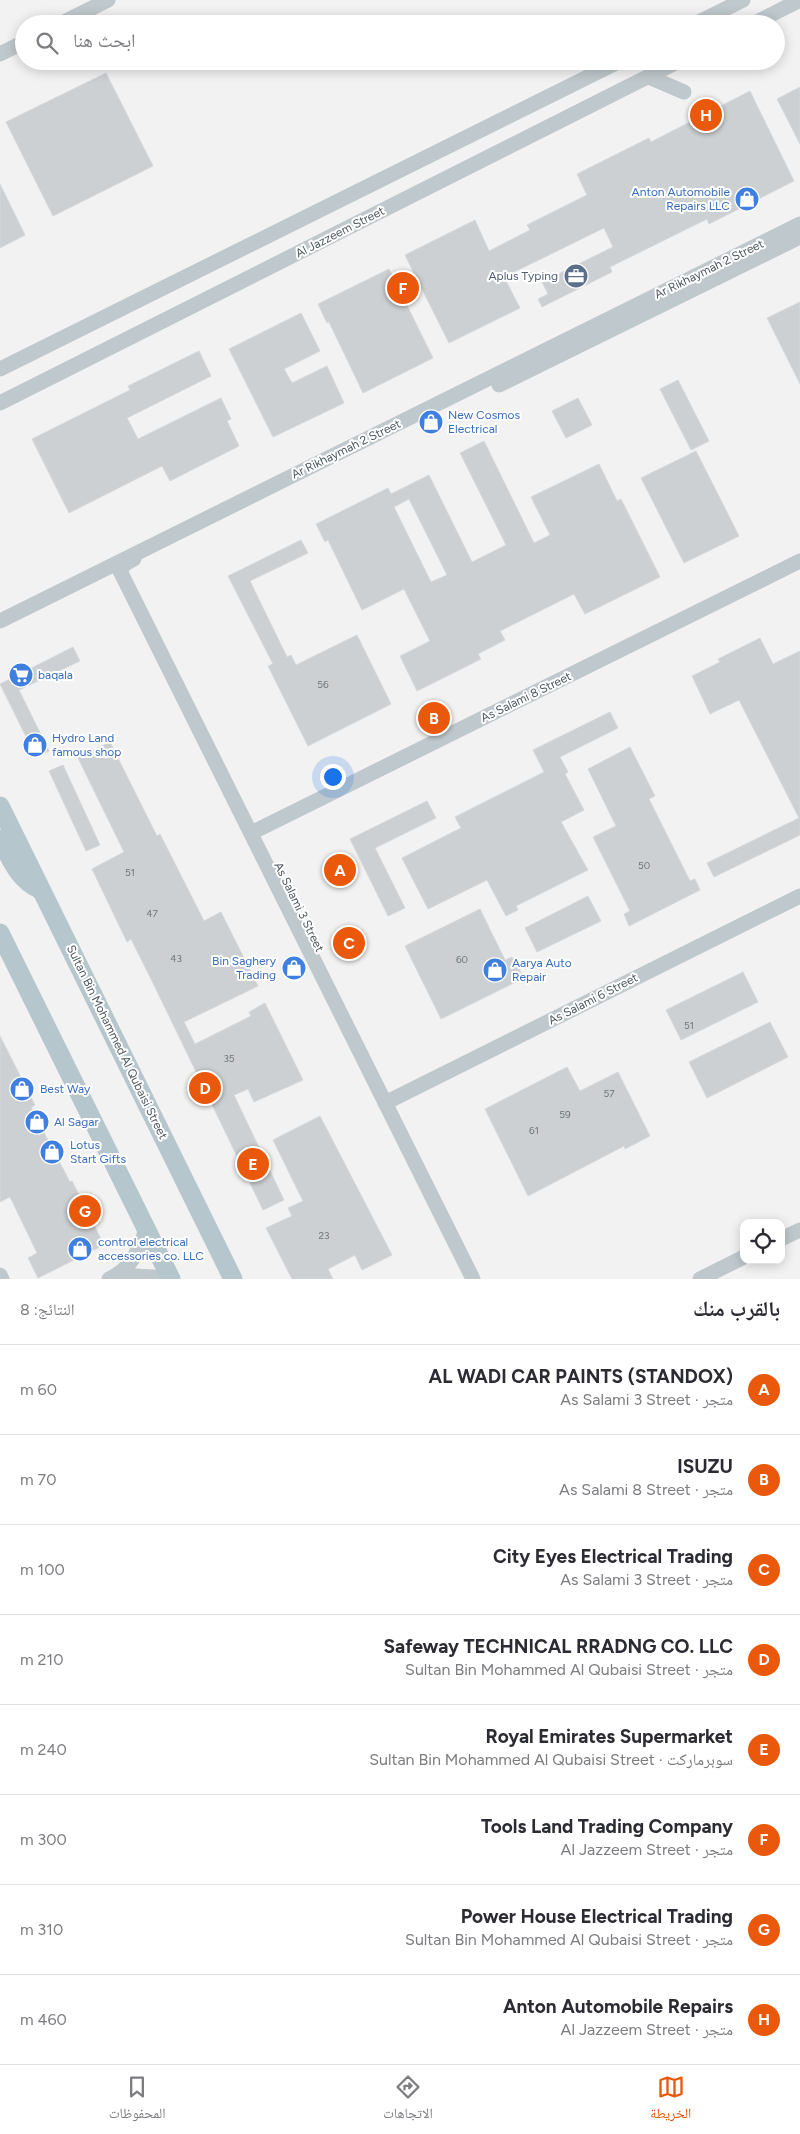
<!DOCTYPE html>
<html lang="ar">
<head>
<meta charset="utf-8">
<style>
  body { margin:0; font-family:Figtree,"Noto Naskh Arabic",sans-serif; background:#f7f7f7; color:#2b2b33; direction:rtl }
  .controls { position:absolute; right:15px; bottom:15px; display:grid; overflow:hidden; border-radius:10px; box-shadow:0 2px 12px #0003 }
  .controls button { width:45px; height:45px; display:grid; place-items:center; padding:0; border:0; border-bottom:1px solid #e1e1e2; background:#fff; color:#2b2b33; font:25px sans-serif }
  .you { position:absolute; left:332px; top:776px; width:18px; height:18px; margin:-12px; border:4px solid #fff; border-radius:50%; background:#1a73e8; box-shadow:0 0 0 8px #1a73e833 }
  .badge { display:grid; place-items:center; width:32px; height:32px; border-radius:50%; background:#ea580c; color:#fff; font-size:16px; font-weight:700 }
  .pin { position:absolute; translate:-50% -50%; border:2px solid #fff; box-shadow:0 1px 5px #0006 }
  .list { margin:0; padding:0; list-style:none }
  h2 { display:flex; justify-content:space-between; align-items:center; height:65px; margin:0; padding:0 20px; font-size:21px }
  h2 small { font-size:16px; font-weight:400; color:#7c7c81 }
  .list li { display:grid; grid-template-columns:32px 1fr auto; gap:15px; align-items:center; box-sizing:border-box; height:90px; padding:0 20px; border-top:1px solid #e1e1e2 }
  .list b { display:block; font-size:19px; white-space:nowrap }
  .list p { margin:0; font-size:16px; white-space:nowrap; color:#7c7c81 }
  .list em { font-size:16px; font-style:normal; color:#7c7c81 }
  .icon { flex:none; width:28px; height:28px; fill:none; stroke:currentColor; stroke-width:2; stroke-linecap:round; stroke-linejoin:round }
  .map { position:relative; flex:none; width:800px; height:1279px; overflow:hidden; direction:ltr }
  .search { position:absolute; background:#fff; box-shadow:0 2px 12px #0003; left:15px; right:15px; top:15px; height:55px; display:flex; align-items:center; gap:12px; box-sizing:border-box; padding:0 18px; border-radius:28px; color:#7c7c81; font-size:19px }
  .sheet { height:785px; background:#fff }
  nav { display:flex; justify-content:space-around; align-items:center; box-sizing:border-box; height:70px; border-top:1px solid #e1e1e2; background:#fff; font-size:14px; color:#7c7c81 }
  nav a { display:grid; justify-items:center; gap:2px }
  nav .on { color:#ea580c }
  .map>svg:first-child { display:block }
  .building { fill:#ccd0d2; stroke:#d6d9dc; fill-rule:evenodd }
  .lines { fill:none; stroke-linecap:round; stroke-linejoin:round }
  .minor { stroke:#bfc8cc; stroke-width:15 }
  .major { stroke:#b5c6cd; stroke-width:19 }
  .labels { text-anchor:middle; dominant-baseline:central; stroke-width:4; stroke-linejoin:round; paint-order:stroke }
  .number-label { font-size:10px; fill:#6b767a }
  .shop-label { font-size:12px; fill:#366cbe; stroke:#fff; text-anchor:start }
  .street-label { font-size:12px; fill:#4b585d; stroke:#fff }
  .service-label { font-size:12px; fill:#4e5e75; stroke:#fff; text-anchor:end }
</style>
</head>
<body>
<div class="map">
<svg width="800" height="1279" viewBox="0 0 800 1279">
  <rect width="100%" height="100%" fill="#f3f2f2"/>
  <!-- building -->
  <g class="building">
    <path d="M106 73 153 166 53 216 6 122Z"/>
    <path d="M800 87V144L777 99Z"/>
    <path d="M750 91 794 181 709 224 707 219 610 267 612 272 542 307 538 299 548 294 542 282 613 247 604 228 504 277 520 308 449 343 405 255 475 220 489 251 530 230 527 225 587 195 577 174 649 138 651 142Z"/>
    <path d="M0 184 25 235 0 248Z"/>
    <path d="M389 269 433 358 363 393 329 322 327 323 318 304Z"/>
    <path d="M800 302V384L767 318Z"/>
    <path d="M301 313 320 351 284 369 292 383 327 366 344 403 273 437 229 349Z"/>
    <path d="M199 351 211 376 127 418 138 439 221 398 231 419 227 421 239 446 170 481 162 466 69 513 32 439 130 390 128 386Z"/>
    <path d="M678 380 709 441 691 450 660 389Z"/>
    <path d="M578 398 592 425 566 438 552 411Z"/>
    <path d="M484 441 534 543 550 535 531 497 599 464 617 501 621 499 660 577 585 614 574 594 500 631 505 640 478 654 481 659 417 691 400 656 430 641 404 589 362 610 328 540 325 542 316 524 388 488 391 494 429 475 472 562 506 545 460 453ZM409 499 447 575 431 582 394 507Z"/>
    <path d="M696 451 739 536 684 563 641 478Z"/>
    <path d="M301 540 308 553 250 581 287 657 291 655 296 665 357 635 391 704 308 746 268 666 273 664 228 576Z"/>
    <path d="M760 638 773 664 800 651V835L714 877 707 863 799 818 739 700 710 714 692 676 720 662 718 659Z"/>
    <path d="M73 647 80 661 19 690 49 751 36 757 0 684Z"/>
    <path d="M610 712 618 728 560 757 568 772 565 774 584 810 561 822 588 870 516 906 518 910 506 916 487 880 428 909 402 858 461 828 455 817 544 772 533 750Z"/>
    <path d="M110 742 157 836 160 834 204 921 221 912 258 986 184 1022 195 1044 251 1016 249 1012 265 1003 303 1080 254 1102 248 1089 234 1095 284 1200 263 1210 153 983 131 939 127 942 92 869 124 852 78 758Z"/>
    <path d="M630 747 655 796 649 799 690 881 695 879 700 890 629 926 624 914 630 911 593 837 616 826 588 769Z"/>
    <path d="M63 765 100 845 86 851 49 771Z"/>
    <path d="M427 801 436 818 375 848 405 908 388 916 350 839Z"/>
    <path d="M588 896 601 921 537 952 525 928Z"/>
    <path d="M480 909 505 960 512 957 524 978 441 1019 405 946Z"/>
    <path d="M743 972 758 1002 681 1040 666 1010Z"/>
    <path d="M770 1022 788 1057 707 1098 689 1062Z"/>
    <path d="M0 1036 35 1105 31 1108 70 1182 72 1181 104 1245 38 1278 28 1258 37 1253 10 1197 0 1202Z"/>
    <path d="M567 1067 580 1091 618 1072 650 1136 625 1149 624 1146 528 1196 485 1109Z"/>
    <path d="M320 1116 392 1255 362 1270 355 1255 328 1269 333 1279H292L266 1228 292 1216 288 1208 303 1201 273 1140Z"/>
  </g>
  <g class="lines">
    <!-- minor -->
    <g class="minor">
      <path d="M60 24 108 0"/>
      <path d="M695 24 743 0"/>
      <path d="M753 24 800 0"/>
      <path d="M0 54 24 42"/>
      <path d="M649 77 684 92"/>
      <path d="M0 369 620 61"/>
      <path d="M499 385 800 237"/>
      <path d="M0 403 679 61"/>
      <path d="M134 559 125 564 120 571 473 1279"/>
      <path d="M0 621 800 224"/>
      <path d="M251 833 800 561"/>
      <path d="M385 1103 800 896"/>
      <path d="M781 1239 800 1230"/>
      <path d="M0 1275 2 1279"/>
      <path d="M118 1275 170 1278"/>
      <path d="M109 1279C132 1268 137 1253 146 1230"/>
      <path d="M700 1279 744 1257"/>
    </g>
    <!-- major -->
    <g class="major">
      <path d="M0 806 233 1279"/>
      <path d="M0 839C11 859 18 879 39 889"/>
      <path d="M0 933 171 1279"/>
    </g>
  </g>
  <!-- icons -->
  <defs>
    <symbol id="shop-disc" viewBox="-11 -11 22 22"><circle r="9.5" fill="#3f7fe0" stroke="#fff"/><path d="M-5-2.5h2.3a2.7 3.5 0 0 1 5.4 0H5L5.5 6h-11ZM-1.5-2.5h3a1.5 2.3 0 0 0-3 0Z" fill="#fff"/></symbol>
    <symbol id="office-disc" viewBox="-11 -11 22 22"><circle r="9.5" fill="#5c6f8a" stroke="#fff"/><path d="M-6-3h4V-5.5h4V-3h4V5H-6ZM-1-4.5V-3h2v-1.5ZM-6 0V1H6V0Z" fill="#fff"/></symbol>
    <symbol id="supermarket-disc" viewBox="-11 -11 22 22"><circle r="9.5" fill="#3f7fe0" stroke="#fff"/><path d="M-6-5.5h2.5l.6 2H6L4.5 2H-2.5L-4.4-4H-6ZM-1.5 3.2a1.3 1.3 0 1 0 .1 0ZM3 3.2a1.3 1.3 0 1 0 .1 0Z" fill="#fff"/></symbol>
  </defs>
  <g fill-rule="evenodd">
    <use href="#shop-disc" x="733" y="185" width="28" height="28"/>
    <use href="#office-disc" x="562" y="262" width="28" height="28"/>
    <use href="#shop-disc" x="417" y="408" width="28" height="28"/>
    <use href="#supermarket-disc" x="7" y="661" width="28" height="28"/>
    <use href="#shop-disc" x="21" y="731" width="28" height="28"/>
    <use href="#shop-disc" x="280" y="954" width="28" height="28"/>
    <use href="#shop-disc" x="481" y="956" width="28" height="28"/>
    <use href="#shop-disc" x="8" y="1075" width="28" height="28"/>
    <use href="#shop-disc" x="23" y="1108" width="28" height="28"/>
    <use href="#shop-disc" x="38" y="1138" width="28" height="28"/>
    <use href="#shop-disc" x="66" y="1235" width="28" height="28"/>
  </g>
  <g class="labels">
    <!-- number labels -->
    <g class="number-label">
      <text x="323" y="684">56</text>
      <text x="644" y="865">50</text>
      <text x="130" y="872">51</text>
      <text x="152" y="913">47</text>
      <text x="176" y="958">43</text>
      <text x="462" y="959">60</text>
      <text x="689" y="1025">51</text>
      <text x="229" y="1058">35</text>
      <text x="609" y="1093">57</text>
      <text x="565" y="1114">59</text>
      <text x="534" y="1130">61</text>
      <text x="324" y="1235">23</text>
    </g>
    <!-- shop labels -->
    <g class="shop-label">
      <text x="730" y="192" text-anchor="end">Anton Automobile<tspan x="730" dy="14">Repairs LLC</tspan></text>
      <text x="448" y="415">New Cosmos<tspan x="448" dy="14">Electrical</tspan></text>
      <text x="38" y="675">baqala</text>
      <text x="52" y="738">Hydro Land<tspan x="52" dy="14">famous shop</tspan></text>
      <text x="276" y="961" text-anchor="end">Bin Saghery<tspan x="276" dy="14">Trading</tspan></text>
      <text x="512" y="963">Aarya Auto<tspan x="512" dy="14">Repair</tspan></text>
      <text x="40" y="1089">Best Way</text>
      <text x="54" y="1122">Al Sagar</text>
      <text x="70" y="1145">Lotus<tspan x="70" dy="14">Start Gifts</tspan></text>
      <text x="98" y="1242">control electrical<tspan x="98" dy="14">accessories co. LLC</tspan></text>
    </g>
    <!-- street labels -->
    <g class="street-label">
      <text transform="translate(340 232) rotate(-27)">Al Jazzeem Street</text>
      <text transform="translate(709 269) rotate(-26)">Ar Rikhaymah 2 Street</text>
      <text transform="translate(346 449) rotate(-26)">Ar Rikhaymah 2 Street</text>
      <text transform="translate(526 697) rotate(-26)">As Salami 8 Street</text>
      <text transform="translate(299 907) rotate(64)">As Salami 3 Street</text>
      <text transform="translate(593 999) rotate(-27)">As Salami 6 Street</text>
      <text transform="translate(117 1042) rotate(64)">Sultan Bin Mohammed Al Qubaisi Street</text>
    </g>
    <!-- service labels -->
    <g class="service-label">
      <text x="558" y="276">Aplus Typing</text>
    </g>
  </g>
</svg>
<div class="controls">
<button><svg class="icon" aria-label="locate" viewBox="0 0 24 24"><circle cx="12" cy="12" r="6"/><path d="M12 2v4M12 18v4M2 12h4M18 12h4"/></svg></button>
</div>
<div class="you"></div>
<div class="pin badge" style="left:340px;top:870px">A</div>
<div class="pin badge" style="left:434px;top:718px">B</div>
<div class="pin badge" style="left:349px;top:943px">C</div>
<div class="pin badge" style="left:205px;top:1088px">D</div>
<div class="pin badge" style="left:253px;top:1164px">E</div>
<div class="pin badge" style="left:403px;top:288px">F</div>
<div class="pin badge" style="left:85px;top:1211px">G</div>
<div class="pin badge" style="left:706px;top:115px">H</div>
<div class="search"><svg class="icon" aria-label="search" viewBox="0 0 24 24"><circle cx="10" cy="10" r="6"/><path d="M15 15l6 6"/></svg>ابحث هنا</div>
</div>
<section class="sheet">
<h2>بالقرب منك<small>النتائج: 8</small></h2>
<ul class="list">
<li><span class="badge">A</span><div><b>AL WADI CAR PAINTS (STANDOX)</b><p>متجر · As Salami 3 Street</p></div><em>60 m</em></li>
<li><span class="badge">B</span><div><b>ISUZU</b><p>متجر · As Salami 8 Street</p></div><em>70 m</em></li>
<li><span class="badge">C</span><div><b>City Eyes Electrical Trading</b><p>متجر · As Salami 3 Street</p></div><em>100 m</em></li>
<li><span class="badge">D</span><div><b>Safeway TECHNICAL RRADNG CO. LLC</b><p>متجر · Sultan Bin Mohammed Al Qubaisi Street</p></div><em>210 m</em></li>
<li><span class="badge">E</span><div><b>Royal Emirates Supermarket</b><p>سوبرماركت · Sultan Bin Mohammed Al Qubaisi Street</p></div><em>240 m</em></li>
<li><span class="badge">F</span><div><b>Tools Land Trading Company</b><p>متجر · Al Jazzeem Street</p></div><em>300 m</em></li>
<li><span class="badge">G</span><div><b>Power House Electrical Trading</b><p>متجر · Sultan Bin Mohammed Al Qubaisi Street</p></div><em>310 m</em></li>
<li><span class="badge">H</span><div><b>Anton Automobile Repairs</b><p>متجر · Al Jazzeem Street</p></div><em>460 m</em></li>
</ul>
</section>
<nav>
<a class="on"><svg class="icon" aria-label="map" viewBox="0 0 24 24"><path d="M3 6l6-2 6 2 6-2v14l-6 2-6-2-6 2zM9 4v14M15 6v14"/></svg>الخريطة</a>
<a><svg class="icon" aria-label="directions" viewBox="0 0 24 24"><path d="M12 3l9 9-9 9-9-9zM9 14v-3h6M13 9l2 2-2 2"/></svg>الاتجاهات</a>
<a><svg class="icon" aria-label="saved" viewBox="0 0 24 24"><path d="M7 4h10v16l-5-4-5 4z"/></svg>المحفوظات</a>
</nav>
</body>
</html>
